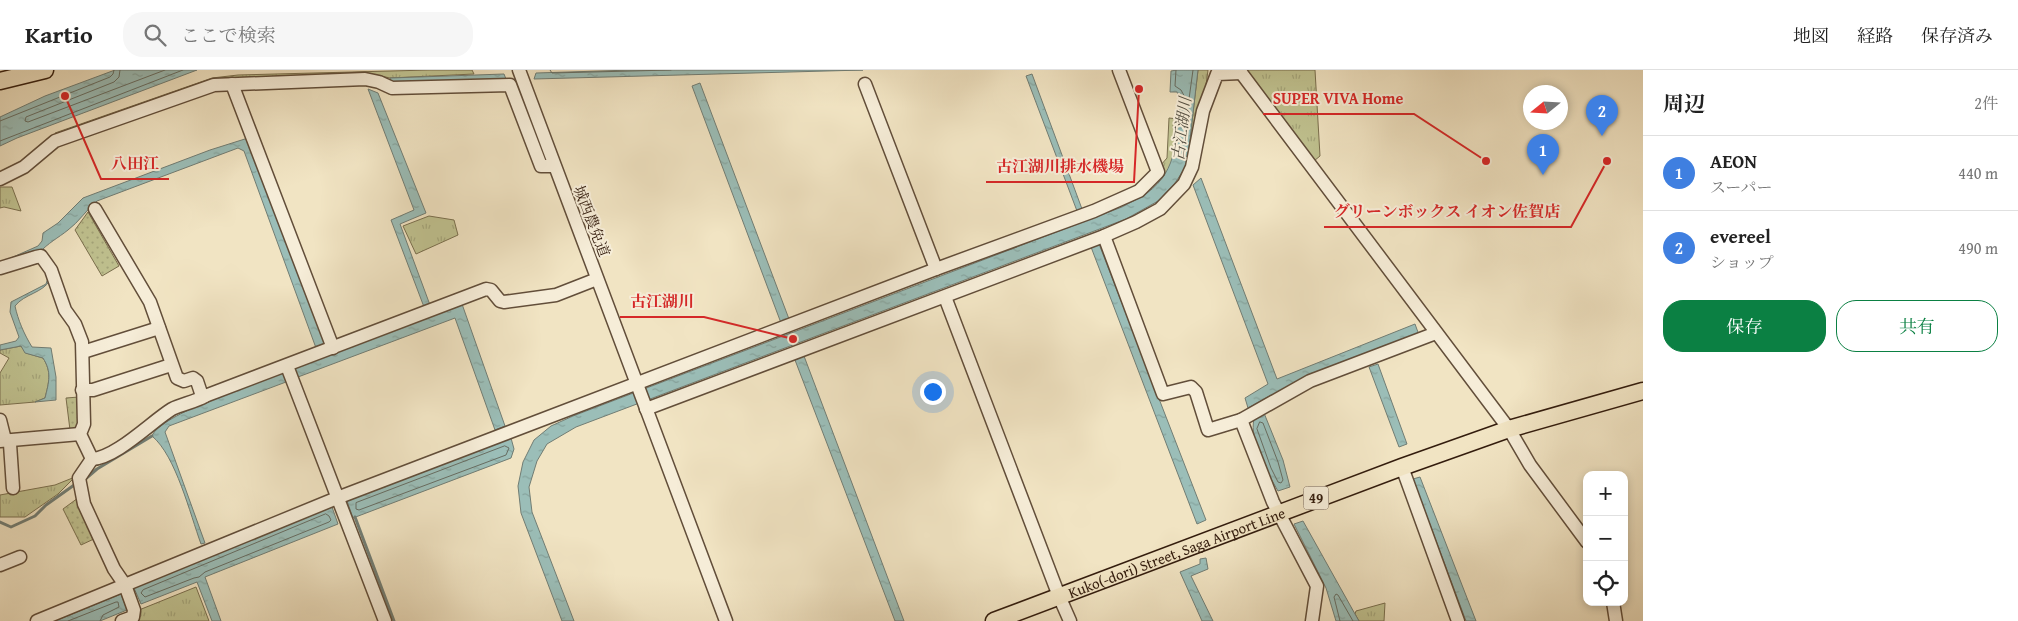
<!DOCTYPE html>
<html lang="ja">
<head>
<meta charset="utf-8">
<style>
  body { margin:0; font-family:"Gentium Book Plus","Noto Serif JP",serif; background:#f6f6f6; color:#222 }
  .controls { position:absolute; right:15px; bottom:15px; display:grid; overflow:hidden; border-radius:10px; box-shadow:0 2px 8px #0003 }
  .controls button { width:45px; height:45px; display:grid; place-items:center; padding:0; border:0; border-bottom:1px solid #e0e0e0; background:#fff; color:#222; font:25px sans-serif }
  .compass { position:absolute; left:1523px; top:15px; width:45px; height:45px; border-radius:50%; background:#fff; box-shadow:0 2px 8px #0003; rotate:252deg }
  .you { position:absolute; left:932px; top:321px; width:18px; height:18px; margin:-12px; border:4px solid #fff; border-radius:50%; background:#1a73e8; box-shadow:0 0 0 8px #1a73e833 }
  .badge { display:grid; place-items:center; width:32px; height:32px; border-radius:50%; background:#0b8043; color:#fff; font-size:16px; font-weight:700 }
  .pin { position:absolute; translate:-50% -41px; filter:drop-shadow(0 1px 2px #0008) }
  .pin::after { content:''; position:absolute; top:26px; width:18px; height:15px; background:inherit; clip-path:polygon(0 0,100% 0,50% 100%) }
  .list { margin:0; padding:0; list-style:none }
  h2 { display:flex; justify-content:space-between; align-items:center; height:65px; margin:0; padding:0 20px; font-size:21px }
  h2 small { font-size:16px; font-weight:400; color:#767676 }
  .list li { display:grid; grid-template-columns:32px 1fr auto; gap:15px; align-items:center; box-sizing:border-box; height:75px; padding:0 20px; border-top:1px solid #e0e0e0 }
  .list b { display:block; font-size:19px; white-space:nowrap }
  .list p { margin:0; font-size:16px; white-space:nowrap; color:#767676 }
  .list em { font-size:16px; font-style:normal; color:#767676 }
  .actions { display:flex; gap:10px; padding:15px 20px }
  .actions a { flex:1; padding:11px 0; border:1px solid #0b8043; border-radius:20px; text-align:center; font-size:18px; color:#0b8043 }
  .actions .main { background:#0b8043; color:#fff }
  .icon { flex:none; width:28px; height:28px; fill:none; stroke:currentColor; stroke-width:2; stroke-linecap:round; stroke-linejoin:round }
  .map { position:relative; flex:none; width:1643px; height:551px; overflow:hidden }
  header { display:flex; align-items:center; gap:30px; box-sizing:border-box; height:70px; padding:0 25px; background:#fff; border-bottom:1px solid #e0e0e0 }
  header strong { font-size:24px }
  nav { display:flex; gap:28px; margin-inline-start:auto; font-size:18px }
  .search { width:350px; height:45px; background:#f6f6f6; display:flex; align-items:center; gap:12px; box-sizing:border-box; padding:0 18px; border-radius:20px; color:#767676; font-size:19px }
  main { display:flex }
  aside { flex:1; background:#fff }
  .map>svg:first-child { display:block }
  .grass { fill:url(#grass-tufts); stroke:#7a6f4e }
  .garden { fill:url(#garden-dots); stroke:#7a6f4e }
  .water { fill:url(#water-ripples); stroke:#717d74 }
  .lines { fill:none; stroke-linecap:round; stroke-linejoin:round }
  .shore { stroke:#676d62; stroke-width:1 }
  .stream { stroke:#717d74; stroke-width:3 }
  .minor-casing { stroke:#624e3a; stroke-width:15 }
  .major-casing { stroke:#331c0d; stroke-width:19 }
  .minor { stroke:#f6edd8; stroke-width:12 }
  .major { stroke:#f1e4c3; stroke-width:16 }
  .labels { text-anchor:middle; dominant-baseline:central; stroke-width:4; stroke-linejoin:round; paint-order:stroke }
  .shield { fill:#f6edd8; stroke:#6e5b4a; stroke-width:1 }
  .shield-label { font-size:14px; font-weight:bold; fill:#331c0d }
  .street-label { font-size:15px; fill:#331c0d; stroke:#f6edd8 }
  .water-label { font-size:16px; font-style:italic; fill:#524d40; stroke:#f6edd8 }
  .leader { fill:none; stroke:#d62828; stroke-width:2 }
  .callout-dot { fill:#d62828; stroke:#f6edd8; stroke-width:2 }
  .callout-label { font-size:16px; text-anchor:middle; font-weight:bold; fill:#d62828; stroke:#f6edd8; stroke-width:4; stroke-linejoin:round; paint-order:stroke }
</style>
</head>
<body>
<header>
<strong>Kartio</strong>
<div class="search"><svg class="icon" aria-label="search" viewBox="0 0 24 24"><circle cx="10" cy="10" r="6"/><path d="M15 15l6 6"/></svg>ここで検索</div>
<nav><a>地図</a><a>経路</a><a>保存済み</a></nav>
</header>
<main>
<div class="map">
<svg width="1643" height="551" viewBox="0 0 1643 551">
  <defs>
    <pattern id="grass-tufts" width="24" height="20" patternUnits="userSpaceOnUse" patternTransform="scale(1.25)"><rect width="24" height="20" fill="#c0c290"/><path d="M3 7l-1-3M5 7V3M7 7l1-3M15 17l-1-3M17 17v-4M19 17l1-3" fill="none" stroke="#a5a67b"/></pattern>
    <pattern id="garden-dots" width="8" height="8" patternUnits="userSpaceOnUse" patternTransform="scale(1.25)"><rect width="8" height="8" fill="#c0c290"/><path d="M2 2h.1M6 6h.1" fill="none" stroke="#a5a67b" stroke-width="1.8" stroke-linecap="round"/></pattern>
    <pattern id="water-ripples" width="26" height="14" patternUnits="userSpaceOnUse" patternTransform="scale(1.25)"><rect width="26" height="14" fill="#9bbeb8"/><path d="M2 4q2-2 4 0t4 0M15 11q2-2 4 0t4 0" fill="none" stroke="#86a39d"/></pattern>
  </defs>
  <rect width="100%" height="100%" fill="#f1e4c3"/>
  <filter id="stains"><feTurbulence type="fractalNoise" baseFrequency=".004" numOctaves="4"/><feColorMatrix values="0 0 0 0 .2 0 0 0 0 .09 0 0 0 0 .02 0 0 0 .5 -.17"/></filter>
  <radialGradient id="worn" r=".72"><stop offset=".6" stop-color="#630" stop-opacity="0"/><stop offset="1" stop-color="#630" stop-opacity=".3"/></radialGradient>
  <!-- grass -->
  <g class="grass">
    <path d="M429 0H472L474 4 390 8 381 6 229 9 57 68 55 63 212 8 238 5Z"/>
    <path d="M1198 0H1208L1204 31 1187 95Z"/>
    <path d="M1245 0H1315L1320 86 1314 91Z"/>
    <path d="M1169 48 1178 49 1173 90 1163 109 1160 96 1167 88Z"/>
    <path d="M0 117H12L21 141 4 137 0 138Z"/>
    <path d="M429 146 454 150 458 165 416 184 403 156Z"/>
    <path d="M21 276 26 283 43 288C52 302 49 312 45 328L35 332 0 335V303L9 288 0 283V280Z"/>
    <path d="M75 407 58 424 25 447H0V425L55 415Z"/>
    <path d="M196 517 209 551H132L140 547 139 540Z"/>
    <path d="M1385 533 1384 551H1359L1355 544 1356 541Z"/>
  </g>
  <!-- garden -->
  <g class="garden">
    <path d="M88 142 119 196 102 206 75 160Z"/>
    <path d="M79 327V357L70 360 66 328Z"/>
    <path d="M78 428 96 468 81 475 63 439Z"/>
  </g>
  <!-- water -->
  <g class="water">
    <path d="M115 0H197L17 68 0 76V47L45 26Z"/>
    <path d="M632 0H863L534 9 536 3Z"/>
    <path d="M1177 0H1198L1187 95 1175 113 1158 131 1126 149 576 357 547 374 537 391 529 417 532 442 574 551H562L521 443 518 416 523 392 534 370 551 356 573 346 1122 137C1130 132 1139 129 1147 123 1179 100 1176 66 1180 30L1177 22H1170L1171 1Z"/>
    <path d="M504 4 506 9 391 12 390 8Z"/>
    <path d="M1032 4 1082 139 1077 141 1026 6Z"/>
    <path d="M700 13 789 249 781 253 692 16Z"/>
    <path d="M368 19 378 23 426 143 400 154 430 235 424 237 391 150 414 140Z"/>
    <path d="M248 68 326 274 316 278 244 81 238 78 97 131C86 140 79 152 68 160 58 168 48 173 39 183L50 210C43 223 24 224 15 236 18 250 24 264 32 277L51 278 56 307V330L35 332 45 328C49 312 52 302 43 288L25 283 21 276 0 280V275L16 271 19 267 10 242 11 232 46 214C50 204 45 199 39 191H4L38 176 42 171 43 163 58 153 83 128 210 80Z"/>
    <path d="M1201 108 1277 309 1415 254 1419 265C1361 287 1302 306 1248 338L1245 328 1268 314 1193 115Z"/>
    <path d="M1099 174 1206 450 1197 454 1091 177Z"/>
    <path d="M462 234 505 356 495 360 455 248 298 307 294 298Z"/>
    <path d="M804 286 904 551H895L795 290Z"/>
    <path d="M1378 294 1407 374 1399 377 1369 297Z"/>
    <path d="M283 303 286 312 169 356 165 362 205 473 201 474C190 444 176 386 152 366 159 345 259 312 283 303Z"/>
    <path d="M1264 343 1283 390 1290 417 1278 421C1267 402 1249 370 1254 349Z"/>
    <path d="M511 368 514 379 511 388 353 448 347 431Z"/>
    <path d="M1420 407 1476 551H1466L1413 409Z"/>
    <path d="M332 437 338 454 205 507 221 551H212L197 512 141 534 134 518Z"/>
    <path d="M1303 451 1355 544 1359 551H1336L1326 518 1294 454Z"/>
    <path d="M1206 488 1208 499 1191 506 1213 551H1202L1180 502 1200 494V489Z"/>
    <path d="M121 524 127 540 100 551H55Z"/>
  </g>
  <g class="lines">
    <!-- shore -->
    <g class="shore">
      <path d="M120 0 119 7 114 12 26 47 25 51 28 52 165 0"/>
      <path d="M550 0 552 3 671 0"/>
      <path d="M1176 0 1175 16 1181 20 1187 31 1189 29 1193 0"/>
      <path d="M0 51 110 7 113 4 114 0"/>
      <path d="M0 71 183 0"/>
      <path d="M1260 352 1263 353 1278 392 1283 410 1281 413 1278 412 1271 398 1257 359Z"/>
      <path d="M505 376 509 378 506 385 359 440 356 439V433Z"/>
      <path d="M326 444 329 446 331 450 329 452 205 502 199 507 194 508 145 527 141 523 143 520Z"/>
      <path d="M68 551 116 532H118L119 537 103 545 100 551"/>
      <path d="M1340 551 1334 527 1336 524 1338 525 1353 551"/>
    </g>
    <!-- stream -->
    <g class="stream">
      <path d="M790 263 796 277"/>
      <path d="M83 411 97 399 152 366"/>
      <path d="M355 447 394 551"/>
      <path d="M0 452 11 457 35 446 46 435 77 413"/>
    </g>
    <defs>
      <g id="minor">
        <path d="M519 0 726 551"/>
        <path d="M1239 0 1509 359 1530 395 1587 472"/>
        <path d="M232 14 333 278"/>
        <path d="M865 14 936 199"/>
        <path d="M0 109 24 97 55 71 214 15 365 9 379 12 392 18 510 15 541 96H554"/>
        <path d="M95 139 150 232 177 308 184 311 193 308 197 311 201 323 205 326 486 219 491 220 500 231 504 232 556 225 597 209"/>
        <path d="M1104 166 1163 324 1191 317 1196 322 1208 360 1241 350"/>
        <path d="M0 198 36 187 41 186 51 200 65 240 75 254 82 272 84 354 80 364 92 389 79 408 84 434 114 499 125 515 134 540 133 547 122 551"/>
        <path d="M945 227 1059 526 1070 551"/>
        <path d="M83 282 159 258"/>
        <path d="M287 296 385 551"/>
        <path d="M82 320H93L171 295"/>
        <path d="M646 339 1104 166 1136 152 1160 139 1184 114 1192 97 1203 41 1217 4 1241 3"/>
        <path d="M0 350 4 366 10 374 13 418"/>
        <path d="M0 371 80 364"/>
        <path d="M92 389C116 388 151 352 172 339 182 334 195 332 205 326"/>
        <path d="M1402 397 1458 551"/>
        <path d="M0 495 20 487"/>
        <path d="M1613 532 1616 551"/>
        <path d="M37 551 337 428 936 199 1094 141 1139 121 1158 102 1119 0"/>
        <path d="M1312 551 1317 516 1273 432 1241 350 1310 311 1436 263"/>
      </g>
      <g id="major">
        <path d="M0 11 45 0"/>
        <path id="s1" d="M994 551 1402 397 1509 359 1643 321"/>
      </g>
    </defs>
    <!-- minor casing -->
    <use href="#minor" class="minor-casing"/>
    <!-- major casing -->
    <use href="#major" class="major-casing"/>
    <!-- minor -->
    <use href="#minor" class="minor"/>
    <!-- major -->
    <use href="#major" class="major"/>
  </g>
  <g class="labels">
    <!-- shield labels -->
    <rect class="shield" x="1303.5" y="416.5" width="25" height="23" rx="4"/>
    <g class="shield-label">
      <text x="1316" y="428">49</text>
    </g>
    <!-- street labels -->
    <g class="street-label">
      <text transform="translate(592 151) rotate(69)">城西農免道</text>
      <text stroke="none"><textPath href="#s1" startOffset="195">Kuko(-dori) Street, Saga Airport Line</textPath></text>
    </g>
    <!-- water labels -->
    <g class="water-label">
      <text transform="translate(1181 59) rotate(-83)">古江湖川</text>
    </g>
  </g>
  <!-- callouts -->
  <path class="leader" d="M1486 91L1414 44H1263M65 26L101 109H169M1139 19L1134 112H986M1607 91L1571 157H1324M793 269L704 247H620"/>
  <g class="callout-dot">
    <circle cx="1486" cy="91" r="5"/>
    <circle cx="65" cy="26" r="5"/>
    <circle cx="1139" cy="19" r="5"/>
    <circle cx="1607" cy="91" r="5"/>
    <circle cx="793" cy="269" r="5"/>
  </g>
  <g class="callout-label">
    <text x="1338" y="34">SUPER VIVA Home</text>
    <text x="135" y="99">八田江</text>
    <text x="1060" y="102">古江湖川排水機場</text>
    <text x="1447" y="147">グリーンボックス イオン佐賀店</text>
    <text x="662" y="237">古江湖川</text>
  </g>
  <rect width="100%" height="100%" filter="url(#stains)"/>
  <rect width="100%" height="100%" fill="url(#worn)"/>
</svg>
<div class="controls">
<button>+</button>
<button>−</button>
<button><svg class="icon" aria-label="locate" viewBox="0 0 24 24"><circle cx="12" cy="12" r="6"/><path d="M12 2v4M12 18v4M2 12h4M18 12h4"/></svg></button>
</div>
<svg class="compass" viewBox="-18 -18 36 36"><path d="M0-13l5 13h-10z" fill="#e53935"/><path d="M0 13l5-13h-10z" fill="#767676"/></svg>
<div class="you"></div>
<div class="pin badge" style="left:1543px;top:105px;background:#3f7fe0">1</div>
<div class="pin badge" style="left:1602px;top:66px;background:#3f7fe0">2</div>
</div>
<aside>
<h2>周辺<small>2件</small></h2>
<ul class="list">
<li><span class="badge" style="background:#3f7fe0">1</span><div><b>AEON</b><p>スーパー</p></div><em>440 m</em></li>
<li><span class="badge" style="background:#3f7fe0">2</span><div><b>evereel</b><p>ショップ</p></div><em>490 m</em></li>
</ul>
<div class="actions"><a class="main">保存</a><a>共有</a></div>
</aside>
</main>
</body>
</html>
